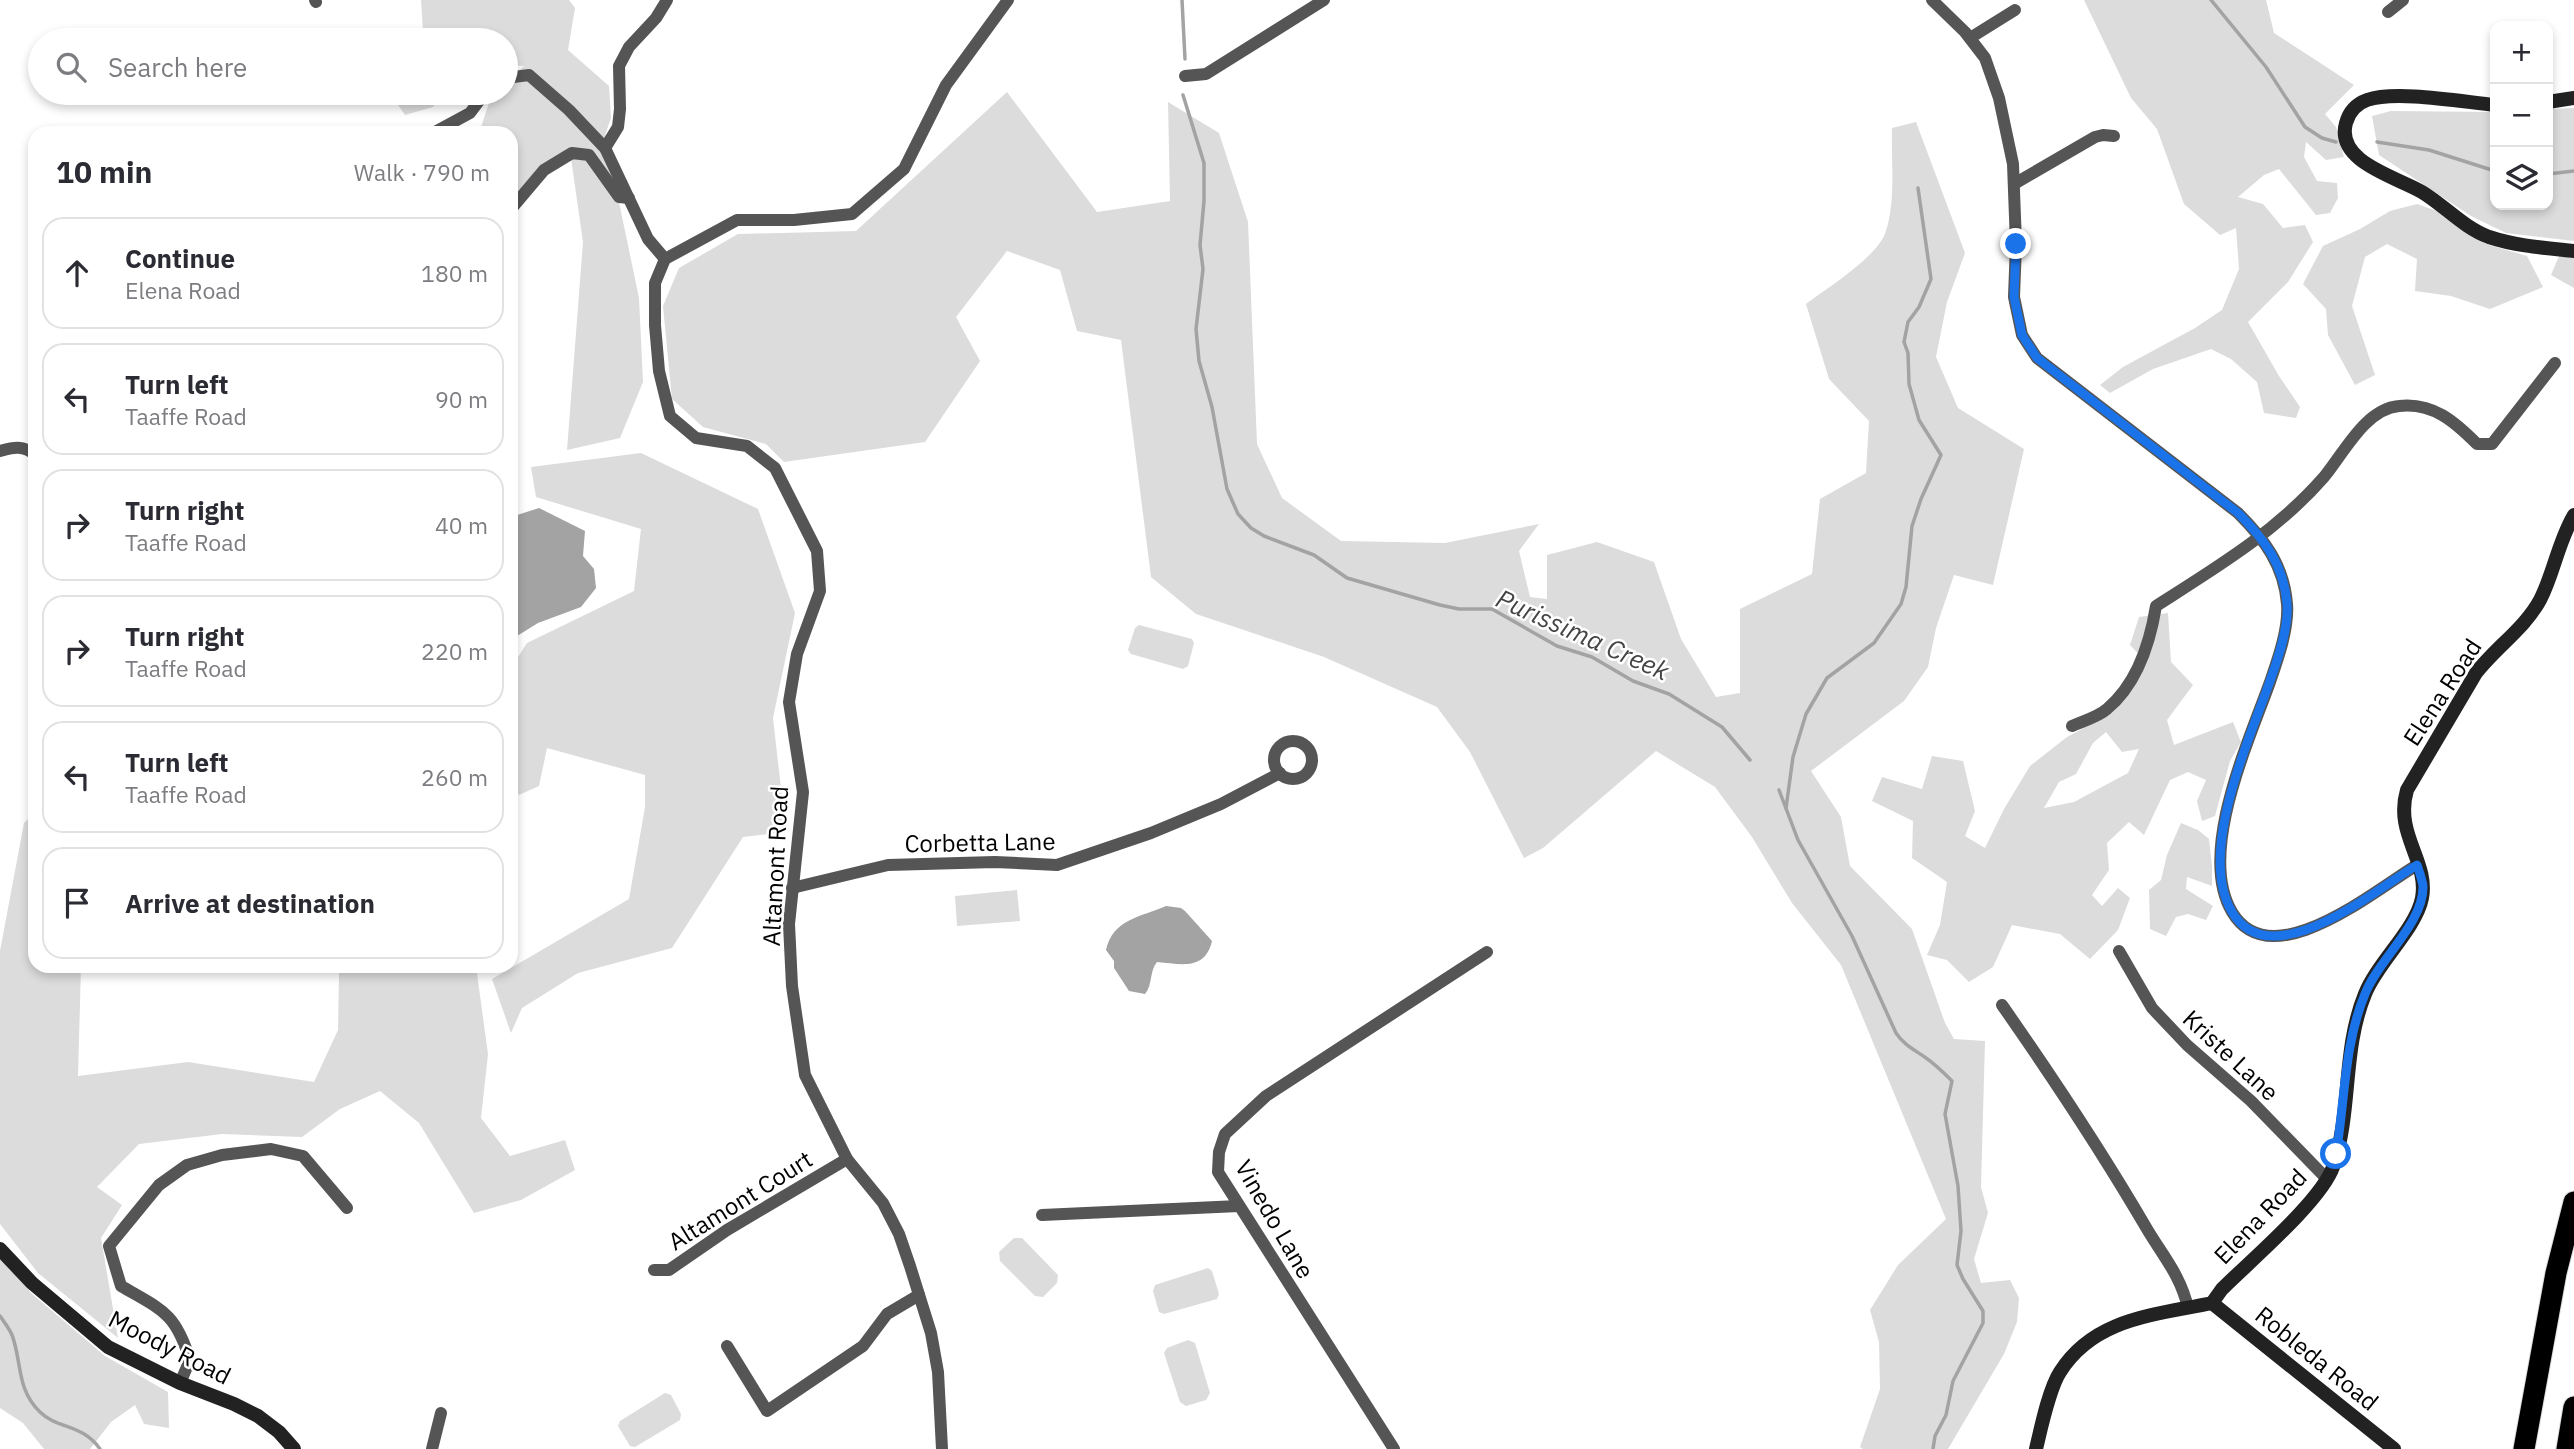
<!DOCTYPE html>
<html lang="en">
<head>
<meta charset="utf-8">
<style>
  body { margin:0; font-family:"IBM Plex Sans",sans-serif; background:#f7f7f7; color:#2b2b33 }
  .controls { position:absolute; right:21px; top:21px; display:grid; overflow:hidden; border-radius:14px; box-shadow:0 4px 10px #0003 }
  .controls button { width:63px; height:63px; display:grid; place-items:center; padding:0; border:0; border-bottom:2px solid #e1e1e2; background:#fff; color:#2b2b33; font:35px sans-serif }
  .stop { position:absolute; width:21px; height:21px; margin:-16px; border:5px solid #1a73e8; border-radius:50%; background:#fff }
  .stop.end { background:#1a73e8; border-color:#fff; box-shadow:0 2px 7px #0008 }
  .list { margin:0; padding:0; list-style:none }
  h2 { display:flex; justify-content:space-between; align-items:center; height:91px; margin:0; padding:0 28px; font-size:30px }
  h2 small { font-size:23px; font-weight:400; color:#7c7c81 }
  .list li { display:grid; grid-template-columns:46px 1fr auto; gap:21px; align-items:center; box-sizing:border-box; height:112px; margin:0 14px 14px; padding:0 14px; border:2px solid #e1e1e2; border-radius:21px }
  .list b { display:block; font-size:26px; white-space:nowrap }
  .list p { margin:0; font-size:23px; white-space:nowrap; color:#7c7c81 }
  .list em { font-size:23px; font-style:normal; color:#7c7c81 }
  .icon { flex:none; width:38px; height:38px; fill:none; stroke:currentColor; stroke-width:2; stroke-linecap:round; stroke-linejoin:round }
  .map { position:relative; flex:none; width:2574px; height:1449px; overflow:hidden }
  .search { position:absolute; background:#fff; box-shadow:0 4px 10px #0003; left:28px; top:28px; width:490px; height:77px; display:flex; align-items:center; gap:18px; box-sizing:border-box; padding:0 24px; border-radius:38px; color:#7c7c81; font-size:26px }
  .panel { position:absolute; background:#fff; box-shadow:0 4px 10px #0003; left:28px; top:126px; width:490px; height:847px; border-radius:21px }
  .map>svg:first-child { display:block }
  .green { fill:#dcdcdc; fill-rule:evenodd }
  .water { fill:#a3a3a3 }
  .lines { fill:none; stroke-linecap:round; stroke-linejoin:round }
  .stream { stroke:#a3a3a3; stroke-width:3.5 }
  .highway-casing { stroke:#dbdbdb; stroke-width:23 }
  .street { stroke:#555; stroke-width:12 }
  .secondary { stroke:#222; stroke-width:14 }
  .highway { stroke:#000; stroke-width:21 }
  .route { stroke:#1a73e8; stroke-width:9 }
  .labels { text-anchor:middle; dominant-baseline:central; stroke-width:5; stroke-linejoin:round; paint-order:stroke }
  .street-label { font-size:24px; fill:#000; stroke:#fff }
  .water-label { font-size:26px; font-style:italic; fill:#444; stroke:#fff }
</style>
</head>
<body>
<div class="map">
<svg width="2574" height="1449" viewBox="0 0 2574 1449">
  <rect width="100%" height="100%" fill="#fff"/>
  <!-- green -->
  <g class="green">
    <path d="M421 0H569L575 8 568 50 609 86 611 118 605 135 639 298 643 382 620 438 567 450 583 242 570 151 511 201V133H479L491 97 496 93H506V83L524 66 506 65V40H414L423 31Z"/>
    <path d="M2084 0H2266L2274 33 2354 85 2325 114 2336 127 2344 157 2326 160 2306 142 2304 157 2317 181 2337 183 2338 198 2330 213 2316 215 2279 169 2264 175 2238 197 2263 204 2283 228 2305 225 2313 242 2288 282 2248 322 2279 376 2300 407 2296 418 2264 413 2257 382 2231 359 2211 349 2153 369 2110 393 2100 385 2123 367 2195 328 2222 310 2239 269 2236 228 2220 235 2184 204 2157 129 2131 98Z"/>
    <path d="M1007 92 1097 212 1170 201 1168 102 1219 133 1248 222 1257 444 1282 498 1341 541 1445 543 1539 524 1519 551 1530 597 1547 599V555L1597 542 1654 562 1681 639 1716 697 1740 693V609L1812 574 1820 499 1866 473 1869 421 1829 379 1806 304C1827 288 1879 256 1886 231 1896 200 1891 161 1892 128L1916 122 1965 253 1947 302 1936 357 1958 408 2024 449 1993 585 1954 575 1936 628 1928 667 1904 701 1811 771 1841 817 1850 866 1912 929 1945 1023 1954 1039 1985 1041 1981 1187 1988 1213 1974 1259 1981 1283 2010 1280 2019 1298 2017 1322 2004 1354 1948 1449H1863L1860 1447 1880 1389 1879 1342 1870 1310 1898 1265 1946 1219 1841 965 1792 903 1752 837 1715 787 1656 751 1543 848 1524 858 1470 752 1437 707 1324 657 1196 614 1151 577 1121 340 1077 331 1060 270 1007 251 956 317 980 361 925 442 784 462 766 444 703 427 672 399 663 306 679 268 738 234 856 231Z"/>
    <path d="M390 93H442L433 107 405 115Z"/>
    <path d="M2574 108V241L2506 233 2471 216 2379 155 2372 116 2391 111 2495 112V205H2548V109Z"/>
    <path d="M2417 204 2449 215 2489 245 2527 256 2543 287 2490 309 2451 296 2415 291 2417 259 2387 244 2365 257 2352 306 2375 375 2355 385 2328 335 2326 309 2303 284 2323 246 2360 229 2390 211Z"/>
    <path d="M2559 256H2574V288L2551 275Z"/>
    <path d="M641 453 758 509 795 613 773 718 786 832 743 837 672 948 578 973 522 1008 511 1033 492 979 629 899 645 807V775L547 748 539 786 519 795 511 778V668L527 643 634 591 641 529 536 497 531 467Z"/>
    <path d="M2168 613 2171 662 2193 685 2167 720 2174 745 2233 722 2241 742 2230 761 2215 816 2202 821 2197 801 2206 780 2188 772 2170 780 2144 835 2129 822 2107 843 2109 870 2092 895 2102 906 2118 888 2130 898 2118 930 2090 959 2060 934 2012 925 1993 967 1969 982 1947 960 1927 955 1940 925 1947 882 1912 858 1913 821 1872 801 1882 777 1922 789 1932 756 1963 761 1975 811 1965 836 1985 848 2004 809 2030 766 2067 737 2110 714 2145 661 2130 645 2139 617ZM2106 732 2122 752 2139 749 2128 773 2074 802 2044 808 2059 782 2076 774 2093 743Z"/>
    <path d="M1139 625 1192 639 1194 643 1188 666 1183 669 1131 654 1128 650 1135 628Z"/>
    <path d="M35 812V966H81L78 1076 188 1062 314 1082 338 1030 339 973 333 966H476L488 1054 481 1118 510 1156 565 1140 575 1170 521 1200 474 1213 419 1123 380 1091 340 1109 302 1137 222 1134 139 1144 97 1187 122 1205 101 1238 118 1338 38 1273 0 1224V951L24 823Z"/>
    <path d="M2181 823 2198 830 2209 839 2212 866V886L2187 877 2186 889 2213 906 2206 920 2188 914 2176 917 2166 936 2150 929 2149 890 2161 880 2167 855Z"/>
    <path d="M1017 890 1020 921 957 926 955 896Z"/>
    <path d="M1014 1238H1022L1058 1275 1057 1283 1043 1297 1035 1296 1000 1261 999 1252Z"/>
    <path d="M0 1251 31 1293 105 1356 168 1392 169 1428 144 1424 135 1405 111 1422 90 1449H44L23 1423 0 1408Z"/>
    <path d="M1208 1268 1212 1271 1219 1294 1217 1299 1164 1314 1159 1312 1153 1291 1155 1285Z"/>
    <path d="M1188 1340 1195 1343 1210 1393 1206 1400 1186 1406 1180 1402 1164 1353 1167 1348Z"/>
    <path d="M665 1393 671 1395 681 1414 680 1420 635 1447 630 1446 618 1426 620 1421Z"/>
  </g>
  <!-- water -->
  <g class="water">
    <path d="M539 508 585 531 583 556 594 569 596 588 581 607 538 623 517 636 511 653V517Z"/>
    <path d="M1166 906 1181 908 1185 911 1212 941C1205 971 1181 964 1157 962 1149 972 1153 984 1145 994L1129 991 1114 968V961L1106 950C1113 919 1141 917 1166 906Z"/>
  </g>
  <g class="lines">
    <!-- stream -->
    <g class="stream">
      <path d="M1182 0 1185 59"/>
      <path d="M2211 0 2266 67 2305 127 2322 138 2336 142"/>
      <path d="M1183 95 1204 163V201L1200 245 1203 269 1196 329 1199 361 1212 407 1227 489 1238 514 1251 528 1264 536 1314 555 1347 578 1440 605 1459 609H1492L1557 646 1592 657 1633 681 1669 694 1722 727 1750 760"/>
      <path d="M2377 142 2429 150 2495 171"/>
      <path d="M2548 174 2574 171"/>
      <path d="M1779 790 1798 840 1852 936 1896 1033C1904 1045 1915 1050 1926 1058 1935 1064 1944 1073 1952 1081L1945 1114 1958 1186 1961 1231 1957 1265 1963 1279 1983 1311V1323L1953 1381 1946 1415 1935 1436 1933 1449"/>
      <path d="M1786 808 1793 757 1806 714 1827 678 1874 643 1901 604 1906 587 1912 526 1921 499 1941 455 1919 420 1909 384 1908 353 1904 342 1908 322 1919 307 1931 279 1918 188"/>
      <path d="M0 1316C4 1322 9 1328 12 1335 22 1361 16 1389 40 1412 57 1429 83 1424 100 1449"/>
    </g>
    <defs>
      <g id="highway">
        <path d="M2524 1449 2556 1273 2574 1202"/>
        <path d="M2567 1449 2574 1407"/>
      </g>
    </defs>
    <!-- highway casing -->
    <use href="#highway" class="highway-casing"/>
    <!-- street -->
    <g class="street">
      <path d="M315 0 316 2"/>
      <path d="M1932 0 1965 32 1985 58 1999 98 2013 164 2016 244 2014 297 2022 335 2037 358 2238 513C2264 539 2284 565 2287 604 2289 628 2278 659 2270 682 2249 741 2197 853 2232 912 2271 978 2375 890 2417 865"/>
      <path d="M2388 12 2403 0"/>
      <path d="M1970 38 2015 10"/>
      <path d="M1185 76 1206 74 1324 0"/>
      <path d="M506 78 529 75 569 110 605 148 648 239 665 259"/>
      <path d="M433 133 470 113 485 93"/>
      <path d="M605 148 618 127 620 109 619 66 629 47 656 18 667 0"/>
      <path d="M2014 184 2095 137 2103 135 2114 136"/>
      <path d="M511 209 544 170 572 153 589 155 619 197 629 198"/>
      <path d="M0 451C13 447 24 445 35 455"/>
      <path d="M2072 726C2083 721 2098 717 2107 709 2137 684 2150 643 2156 606 2217 567 2276 532 2324 477 2344 453 2365 409 2399 406 2433 402 2455 422 2477 444H2492L2555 363"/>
      <circle cx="1293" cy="760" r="19"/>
      <path d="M792 888 888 865 995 862 1057 865 1151 833 1221 804 1280 773"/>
      <path d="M2119 951 2152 1008 2187 1045 2251 1101 2327 1179"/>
      <path d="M2002 1005C2053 1078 2102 1152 2147 1229 2163 1256 2181 1276 2188 1308"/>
      <path d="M1042 1215 1239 1206"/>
      <path d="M654 1270H669L727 1230 847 1159"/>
      <path d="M727 1346 767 1411 863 1346 887 1314 919 1295"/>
      <path d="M180 1383 190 1360C175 1312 162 1310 121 1286L109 1246 159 1185 187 1165 222 1155 271 1149 303 1156 347 1208"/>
      <path d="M432 1449 441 1413"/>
      <path d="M942 1449 938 1372 931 1333 910 1266 899 1234 883 1203 847 1159 805 1075 792 986 789 924 803 792 789 702 797 654 820 591 817 551 775 468 747 446 696 438 670 416 659 371 655 325V283L665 259 737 220H794L852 214 904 169 946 85 1008 0"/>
      <path d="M1394 1449 1218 1172 1219 1152 1225 1134 1266 1096 1487 952"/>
    </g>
    <!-- secondary -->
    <g class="secondary">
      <path d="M2548 102 2574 98"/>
      <path d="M2495 105C2463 102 2396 90 2367 100 2356 104 2349 112 2346 123 2335 162 2397 177 2422 192 2445 206 2464 228 2489 237 2516 246 2546 248 2574 251"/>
      <path d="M0 1249 32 1283 108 1347 180 1383 234 1404 258 1416 279 1432 294 1449"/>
      <path d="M2212 1303 2394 1449"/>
      <path d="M2036 1449C2041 1428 2049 1389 2060 1372 2094 1318 2155 1315 2212 1303L2222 1289C2250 1261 2321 1201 2333 1167 2352 1111 2342 1050 2365 994 2377 963 2416 929 2422 898 2429 861 2394 834 2407 790L2476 673C2495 648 2525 628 2540 600 2554 573 2558 542 2574 515"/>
    </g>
    <!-- highway -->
    <use href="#highway" class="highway"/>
  </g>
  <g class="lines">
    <!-- route -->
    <path class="route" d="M2016 244 2014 297 2022 335 2037 358 2238 513C2264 539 2284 565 2287 604 2289 627 2278 659 2270 681 2249 741 2197 853 2232 912 2271 978 2375 890 2417 865 2419 871 2422 879 2423 886 2424 923 2378 960 2365 994 2344 1044 2345 1101 2336 1154"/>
  </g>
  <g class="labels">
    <!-- street labels -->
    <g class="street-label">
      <text transform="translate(2442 692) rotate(-57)">Elena Road</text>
      <text transform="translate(980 842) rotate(-1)">Corbetta Lane</text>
      <text transform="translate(775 866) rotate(-87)">Altamont Road</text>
      <text transform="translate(2231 1055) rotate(43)">Kriste Lane</text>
      <text transform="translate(740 1200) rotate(-32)">Altamont Court</text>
      <text transform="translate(2260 1216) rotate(-46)">Elena Road</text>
      <text transform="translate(1275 1219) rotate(60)">Vinedo Lane</text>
      <text transform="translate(170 1347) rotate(27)">Moody Road</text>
      <text transform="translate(2317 1358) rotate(39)">Robleda Road</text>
    </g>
    <!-- water labels -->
    <g class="water-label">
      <text transform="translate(1583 634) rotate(24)">Purissima Creek</text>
    </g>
  </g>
</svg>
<div class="controls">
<button>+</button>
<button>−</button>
<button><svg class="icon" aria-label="layers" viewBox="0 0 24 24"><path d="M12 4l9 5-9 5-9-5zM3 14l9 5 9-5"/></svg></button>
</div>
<div class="stop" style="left:2336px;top:1154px"></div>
<div class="stop end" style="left:2016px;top:244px"></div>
<div class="search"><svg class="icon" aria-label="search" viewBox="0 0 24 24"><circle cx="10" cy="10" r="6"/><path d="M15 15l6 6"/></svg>Search here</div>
<section class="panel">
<h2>10 min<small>Walk · 790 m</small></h2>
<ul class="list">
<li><svg class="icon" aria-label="ahead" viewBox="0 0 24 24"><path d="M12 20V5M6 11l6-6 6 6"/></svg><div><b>Continue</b><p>Elena Road</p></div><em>180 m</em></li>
<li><svg class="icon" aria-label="left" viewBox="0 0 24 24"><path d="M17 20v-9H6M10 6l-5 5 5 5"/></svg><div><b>Turn left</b><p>Taaffe Road</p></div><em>90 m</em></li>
<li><svg class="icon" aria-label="right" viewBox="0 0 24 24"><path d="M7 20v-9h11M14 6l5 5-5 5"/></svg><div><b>Turn right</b><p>Taaffe Road</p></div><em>40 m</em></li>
<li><svg class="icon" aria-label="right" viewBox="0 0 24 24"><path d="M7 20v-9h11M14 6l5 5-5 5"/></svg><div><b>Turn right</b><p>Taaffe Road</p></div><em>220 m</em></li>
<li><svg class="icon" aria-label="left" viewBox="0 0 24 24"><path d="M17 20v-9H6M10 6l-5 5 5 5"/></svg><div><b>Turn left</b><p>Taaffe Road</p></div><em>260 m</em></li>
<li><svg class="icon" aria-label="arrive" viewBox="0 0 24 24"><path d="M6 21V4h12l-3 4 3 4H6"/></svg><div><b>Arrive at destination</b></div></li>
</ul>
</section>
</div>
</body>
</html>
